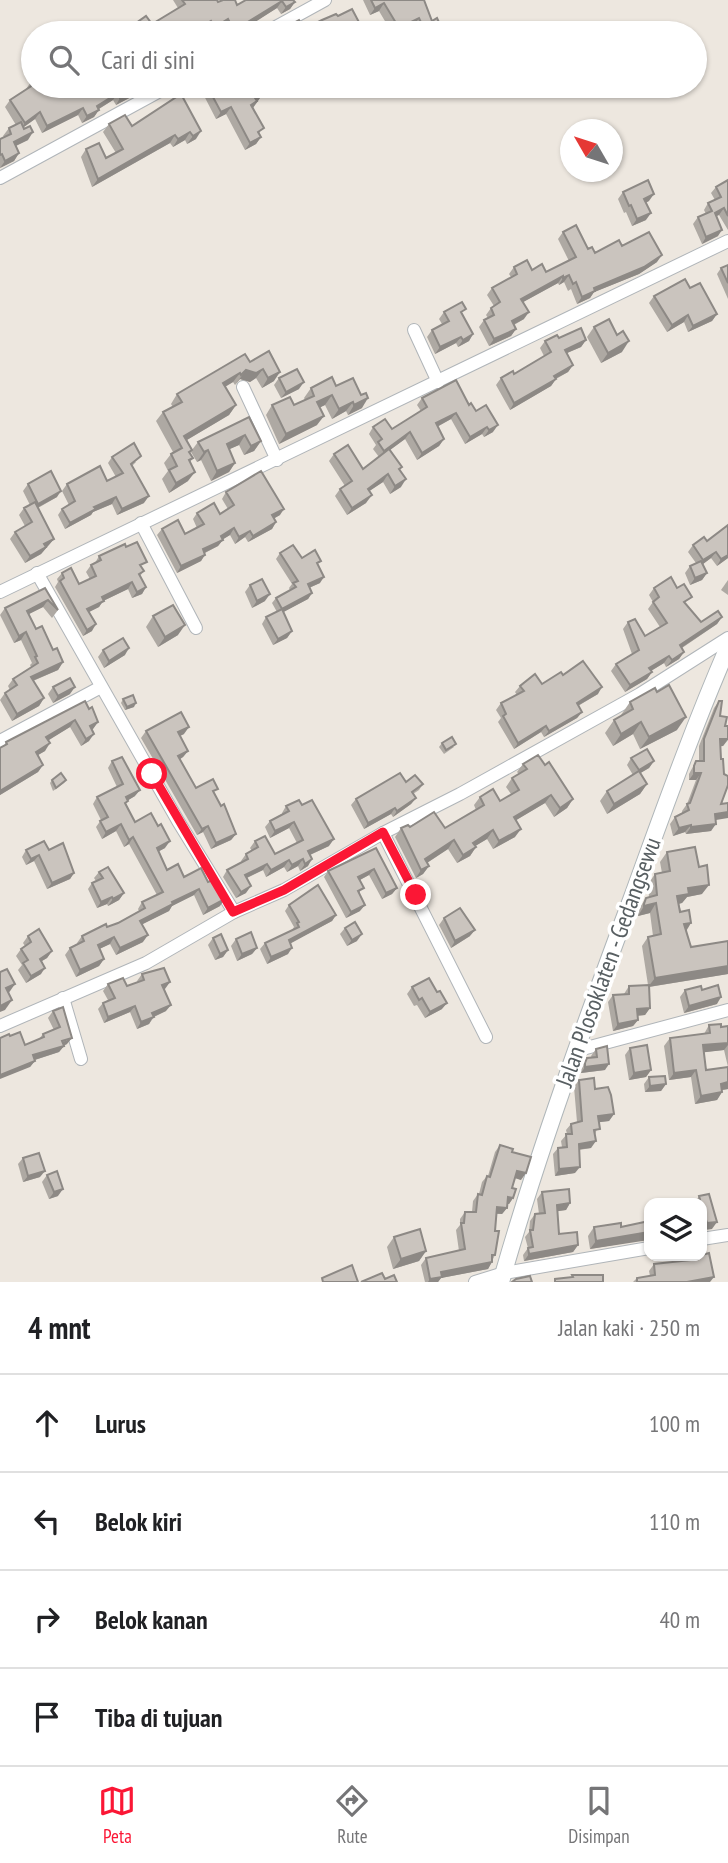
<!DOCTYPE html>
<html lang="id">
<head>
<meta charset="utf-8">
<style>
  body { margin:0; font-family:"PT Sans Narrow",sans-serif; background:#f2f2f2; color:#202124 }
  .controls { position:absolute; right:21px; bottom:21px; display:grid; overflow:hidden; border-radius:14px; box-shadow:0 2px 5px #0004 }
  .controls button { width:63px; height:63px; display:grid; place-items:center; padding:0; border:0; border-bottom:2px solid #e0e0e0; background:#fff; color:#202124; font:35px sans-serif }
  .compass { position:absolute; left:560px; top:119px; width:63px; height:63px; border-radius:50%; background:#fff; box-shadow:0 2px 5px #0004; rotate:309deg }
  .stop { position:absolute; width:21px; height:21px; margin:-16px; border:5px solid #fb1735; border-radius:50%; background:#fff }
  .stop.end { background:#fb1735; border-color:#fff; box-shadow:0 2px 7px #0008 }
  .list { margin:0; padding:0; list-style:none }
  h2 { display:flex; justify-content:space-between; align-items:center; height:91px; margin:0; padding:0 28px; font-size:30px }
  h2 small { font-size:23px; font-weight:400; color:#757577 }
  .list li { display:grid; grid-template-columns:46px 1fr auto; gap:21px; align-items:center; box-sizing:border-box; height:98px; padding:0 28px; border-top:2px solid #e0e0e0 }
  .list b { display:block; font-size:26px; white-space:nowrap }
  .list em { font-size:23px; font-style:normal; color:#757577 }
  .icon { flex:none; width:38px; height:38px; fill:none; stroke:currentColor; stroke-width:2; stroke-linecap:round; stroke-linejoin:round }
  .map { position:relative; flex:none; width:728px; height:1282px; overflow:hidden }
  .search { position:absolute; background:#fff; box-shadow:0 2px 5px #0004; left:21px; right:21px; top:21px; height:77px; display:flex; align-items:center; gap:18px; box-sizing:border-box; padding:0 24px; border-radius:38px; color:#757577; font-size:26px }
  .sheet { height:483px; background:#fff }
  nav { display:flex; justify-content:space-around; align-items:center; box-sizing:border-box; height:98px; border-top:2px solid #e0e0e0; background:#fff; font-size:19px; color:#757577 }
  nav a { display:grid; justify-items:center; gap:4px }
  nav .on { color:#fb1735 }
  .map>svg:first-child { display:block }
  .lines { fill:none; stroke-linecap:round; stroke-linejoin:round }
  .minor-casing { stroke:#b0b5b9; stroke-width:14 }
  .secondary-casing { stroke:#afb6b9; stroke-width:18 }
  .minor { stroke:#fff; stroke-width:12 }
  .secondary { stroke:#fff; stroke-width:16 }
  .wall { fill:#aea9a3; fill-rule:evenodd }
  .shaded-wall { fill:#8d8985 }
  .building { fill:#cac4be; stroke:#8d8985; stroke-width:2 }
  .route { stroke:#fb1735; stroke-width:9 }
  .labels { text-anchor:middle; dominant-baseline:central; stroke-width:7; stroke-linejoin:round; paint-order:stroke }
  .street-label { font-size:24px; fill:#585f62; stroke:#fff }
</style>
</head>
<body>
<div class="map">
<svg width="728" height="1282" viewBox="0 0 728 1282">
  <rect width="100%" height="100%" fill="#ede7df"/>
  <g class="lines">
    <defs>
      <g id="minor">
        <path d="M265 33 325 0"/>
        <path d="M0 178 169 86"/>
        <path d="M414 330 438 382"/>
        <path d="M243 387 277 460"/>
        <path d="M141 523 196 628"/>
        <path d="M37 573 178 821 234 912"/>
        <path d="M0 592 728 241"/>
        <path d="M0 741 101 687"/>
        <path d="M383 833 486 1037"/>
        <path d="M63 998 81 1059"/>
        <path d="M0 1026 146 963 234 912 284 890 383 833 460 794 640 694 728 638"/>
        <path d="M575 1051 728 1010"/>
        <path d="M702 1239 728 1235"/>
        <path d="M475 1282 504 1273 649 1248"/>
      </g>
      <path id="secondary" d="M501 1282C538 1152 584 1026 631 900 662 815 692 730 728 647"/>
    </defs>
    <!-- minor casing -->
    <use href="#minor" class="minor-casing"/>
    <!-- secondary casing -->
    <use href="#secondary" class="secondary-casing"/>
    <!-- minor -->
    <use href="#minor" class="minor"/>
    <!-- secondary -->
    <use href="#secondary" class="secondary"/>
  </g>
  <!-- wall -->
  <g class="wall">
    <path d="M173 0H217L218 2 237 5 293 0 295 2 290 9 281 14 277 8 248 26 250 33H227L223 26 211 33H210L206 28 198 33H125L129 31 132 26 152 24 178 8Z"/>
    <path d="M363 0H424L432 21 439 33H417L414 25 398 33H392L379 11 370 15Z"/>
    <path d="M338 16 361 26 355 33H285V32L290 25 304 29Z"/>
    <path d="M31 82 138 89 133 96 116 105 113 100 99 109 94 117 82 123 78 115 42 133 35 119 23 127 28 140 16 146 19 153 14 161 0 168V139L4 137 3 136 9 128 16 125 5 107 10 100 26 89Z"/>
    <path d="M204 86H275L262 93 258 101 253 108 261 137 256 144 245 150 226 114 216 119 201 90Z"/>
    <path d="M181 94 196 139 187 144 185 140 173 147 170 143 92 187 81 157 86 149 106 158 116 153 103 132 109 124 132 126Z"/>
    <path d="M728 180V230L719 215 716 216 718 236 702 244 693 224 698 217 706 214 704 210 708 203 715 200 711 193 716 187Z"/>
    <path d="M623 192 649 201 646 202V220L632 226 626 212 624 213 618 199Z"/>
    <path d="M563 232 595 253 622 246 657 262 639 274 594 292 590 298 577 304 571 289 568 291 564 282 559 285 558 283 523 302 524 319 514 325 516 329 511 336 489 346 479 327 484 320 488 318 486 315 491 308 494 306 487 295 492 288 511 277 509 274 514 267 546 272 569 261 558 239Z"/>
    <path d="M728 265V299L717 274 721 268Z"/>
    <path d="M690 288 717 314 712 321 688 332 684 322 667 332 649 303 654 296Z"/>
    <path d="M444 312 463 315 473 334 469 341 458 347 456 343 435 354 427 337 432 330 442 324 439 319Z"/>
    <path d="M594 327 617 335 622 352 601 363 587 337Z"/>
    <path d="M559 338 586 340 581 347 567 353 573 365 568 372 556 379 551 386 510 410 496 385 501 378 514 374 544 356 540 348 545 341Z"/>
    <path d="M269 351 274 381 262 388 256 378 250 382 240 379 235 385 233 382 225 387 236 405 229 415 187 440 192 450 198 442 249 417 261 441 254 451 244 455 239 445 229 449 235 463 229 472 211 481 201 460 197 462 191 452 190 453 193 458 190 462 188 481 169 493 162 479 168 471 164 463 171 454 173 452 156 421 163 412 173 407 171 404 177 394 250 362Z"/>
    <path d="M279 378 299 389 281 398 274 385Z"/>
    <path d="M336 386 362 408 348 415 346 411 332 419 325 405 320 407 317 425 279 444 266 415 272 405H294L305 400 304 398 311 388Z"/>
    <path d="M422 398 469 405 476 411 493 432 484 437 482 434 465 444 451 419 437 427 444 439 439 446 417 460 405 439 390 450 402 467 400 470 401 487 390 494 383 482 369 491 366 503 347 515 335 496 340 489 345 486 329 461 334 454 363 469 379 457 373 449 376 445 369 434 373 427 392 429 421 411 417 405Z"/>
    <path d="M112 457 136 462 132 466 144 503 117 515 112 504 93 512 91 515 65 529 58 515 62 509 69 505 62 491 67 484 107 481 116 477 108 463Z"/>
    <path d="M28 484 57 497 38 508 54 539 41 554 25 563 10 539 15 532 25 526 19 515 24 508 30 505 23 491Z"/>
    <path d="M226 492 280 515 274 518 276 522 272 529 248 542 245 537 235 544 230 535 223 539 218 546 205 553 201 561 177 573 157 535 162 529 185 534 197 528 193 519 197 513 220 514 228 509 222 499Z"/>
    <path d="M728 525V558L717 566 711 558 703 564 707 573 702 580 690 585 685 573 690 566 696 563 688 552 693 545 707 541Z"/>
    <path d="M126 547 142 568 144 571 140 576 146 587 142 594 132 598 128 589 103 601 99 607 89 612 92 631 83 636 55 587 58 582 57 579 62 573 79 584 90 579 86 572 91 565 95 563 99 556Z"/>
    <path d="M280 553 302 558 318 565 320 583 309 588 312 593 308 599 283 612 292 631 287 638 273 645 262 624 266 617 277 612 272 603 276 598 290 590 289 588 292 584 276 559Z"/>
    <path d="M728 580V595L721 590Z"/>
    <path d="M250 585 265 601 252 608 245 592Z"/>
    <path d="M45 588 58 610 52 618 43 607 29 614 36 629 63 662 58 670 33 681 44 698 39 706 12 721 0 700 5 693 10 690 8 686 13 679 31 667 30 665 32 663 21 640 14 643 0 615 5 608Z"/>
    <path d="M654 588 687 605 701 622 722 617 717 624 682 648 684 652 679 659 666 667 664 663 651 671 652 672 647 679 625 692 611 671 616 664 632 654 623 629 628 622 645 636 660 627 648 609 653 602 649 595Z"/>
    <path d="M153 616 178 635 158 647 146 627Z"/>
    <path d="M103 650 125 655 104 668 98 657Z"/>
    <path d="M563 675 598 694 578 706 582 712 577 718 544 737 541 732 514 749 498 722 501 718 496 710 501 703 517 695 515 692 520 686 542 684Z"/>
    <path d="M53 687 70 694 53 703 48 694Z"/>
    <path d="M123 699 134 707 125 710 121 703Z"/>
    <path d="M719 701 720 716 725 726H728V740L723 746H721L716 820 711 831 686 834 685 832 673 836 670 824 675 817 682 813V811L687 804 696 780H689V774L696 761H699V746L714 708Z"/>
    <path d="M630 702 677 730 640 749 633 734 613 746 605 733 614 720 621 716V715Z"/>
    <path d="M89 709 98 722 92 730 89 741 81 746 70 727 48 740 45 751 38 755 43 765 38 772 0 795V748L4 746 6 742Z"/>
    <path d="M146 731 184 734 180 736 188 751 183 757 180 759 196 788 215 794 236 834 231 840 211 849 203 832 197 835 141 738Z"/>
    <path d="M442 743 454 747 444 754 439 747Z"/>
    <path d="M631 758 654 761 649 768 640 773 647 784 640 794 607 814 600 801 607 791 633 775 627 765Z"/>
    <path d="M112 761 135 796 128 800 126 804 135 822 165 848 159 851 167 870 184 877 220 906 203 915 194 895 172 906 169 911 142 924 143 942 116 955 110 944 99 949 104 959 99 966 76 977 65 955 70 948 78 944 77 943 82 936 118 923 139 911 138 909 142 902 157 895 129 844 124 847 116 831 102 839 96 827 101 820 93 804 97 797 117 787 108 768Z"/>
    <path d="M523 764 545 765 573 799 567 808 554 817 545 803 516 820 515 837 493 849 487 839 475 846 476 847 470 856 457 863 448 849 427 863 429 866 423 874 416 878 395 837 401 828 410 827 445 828 476 810 474 805 480 797 500 801 511 794 506 787 512 778 519 774 517 772Z"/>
    <path d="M52 780H66L64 783 53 791 50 783Z"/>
    <path d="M406 782 423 784 419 790 413 794 416 798 411 804 393 817 391 814 364 829 351 805 356 799Z"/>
    <path d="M302 805 329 846 310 855 308 866 300 871 298 866 287 872 284 867 266 877 263 870 247 878 246 893 236 898 223 877 227 870 242 862 241 861 246 854 252 851 250 848 255 841 275 854 297 843 289 828 270 838 265 827 270 821 282 814V813L286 806Z"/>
    <path d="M376 848 397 888 392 894 382 899 369 875 360 880V911L346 918 324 877 328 871Z"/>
    <path d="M26 850H49L74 873 70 879 47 889 34 861 26 865 22 857Z"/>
    <path d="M667 852 702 894 687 897 682 903 679 904 691 947 728 941V974L649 987 650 1008 645 1015 637 1016 638 1020 633 1026 613 1031 608 1002 613 995 624 994 629 986 648 985 642 946 648 937 653 936 650 913 638 916 637 913 640 907 646 898 649 897 648 884 655 874 662 873 660 862Z"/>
    <path d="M99 872 124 893 119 900 108 906 107 904 97 908 88 889 92 883 96 881 94 878Z"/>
    <path d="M289 905 336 915 332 921 290 943 288 954 267 964 260 949 265 943 292 930 294 927 285 911Z"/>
    <path d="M444 918 470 936 451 948 439 925Z"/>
    <path d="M345 928 357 941 347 946 340 934Z"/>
    <path d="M28 936 52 951 47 958 42 961 41 974 26 983 18 970 22 965 16 956 21 949 25 946 23 943Z"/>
    <path d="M213 938 228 950 223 957 215 960 208 945Z"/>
    <path d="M236 939 257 948 252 954 237 961 231 946Z"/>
    <path d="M142 974 165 989H164L166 1011 154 1017 149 1024 137 1029 130 1012 104 1023 98 1009 103 1003 108 1000 103 991 108 984 127 986 138 983 137 981Z"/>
    <path d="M412 987 442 1009 425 1018 417 1005 414 1006 407 994Z"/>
    <path d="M685 990H702L717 1004 684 1013 680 997Z"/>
    <path d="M53 1011 67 1044 64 1046 59 1052 35 1060 30 1067 10 1036 25 1045 39 1039 43 1034 54 1030 48 1018Z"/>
    <path d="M709 1025 721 1027 728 1026V1089L722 1090V1092L717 1100 695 1104 691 1077 669 1080 664 1046 670 1038 704 1034ZM724 1050 728 1067 706 1070 704 1052Z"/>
    <path d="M630 1048 651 1070 646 1077 629 1080 625 1055Z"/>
    <path d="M596 1049 605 1070 581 1073 580 1070 582 1064 587 1058H592L591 1056Z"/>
    <path d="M649 1077 666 1084 661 1091 645 1092 644 1084Z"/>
    <path d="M579 1080 595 1089 614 1114 609 1121 599 1122 591 1148 579 1150 575 1173 555 1176 553 1154 558 1148 562 1147 561 1141 567 1134 566 1130 571 1124 577 1122 574 1087Z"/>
    <path d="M500 1145 512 1152 521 1180 515 1178 512 1188 513 1198 509 1204H507V1208L502 1214H496L495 1255 488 1269 441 1278 438 1282H425L421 1265 426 1258 459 1251 456 1230 460 1225V1219L465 1212H472L473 1201 478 1194H479L482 1182 487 1176H488L495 1152Z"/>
    <path d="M23 1158 40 1177 23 1182 18 1164Z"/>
    <path d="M47 1175 58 1196 49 1199 42 1182Z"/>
    <path d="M542 1192 570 1203 566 1210 557 1211 559 1234 578 1245 573 1252 524 1261 523 1255 528 1248 525 1237 529 1232 530 1221 535 1214H539L537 1199Z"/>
    <path d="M699 1196 712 1229 702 1230V1203H695Z"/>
    <path d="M594 1227H621L648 1239 590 1249 588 1236Z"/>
    <path d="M394 1237 426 1251 419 1261 393 1269 387 1247Z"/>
    <path d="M691 1256 710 1282H633L637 1278 650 1276 649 1271 654 1264 688 1261Z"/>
  </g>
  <!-- shaded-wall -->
  <g class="shaded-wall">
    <path d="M282 1 277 8 241 31 246 23Z"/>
    <path d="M295 2 290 9 281 14 286 7Z"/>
    <path d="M384 3 379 11 370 15 375 8Z"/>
    <path d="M419 18 414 25 398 33H395L399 28Z"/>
    <path d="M228 19 223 26 210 33 215 27Z"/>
    <path d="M211 21 206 28 198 33H193Z"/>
    <path d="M361 26 356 33H347Z"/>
    <path d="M268 86H275L256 97 261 89Z"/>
    <path d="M138 89 133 96 116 105 120 98Z"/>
    <path d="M118 93 113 100 92 113 97 106Z"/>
    <path d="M263 94 252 109 246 112 255 98Z"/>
    <path d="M231 107 226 114 216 119 221 112Z"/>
    <path d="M83 108 78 115 42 133 47 126Z"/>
    <path d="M99 110 94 117 82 123 87 116Z"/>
    <path d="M40 112 35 119 20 130 25 123Z"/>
    <path d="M201 131 196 139 187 144 193 136Z"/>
    <path d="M33 132 28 140 9 149 14 142Z"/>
    <path d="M190 132 185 140 173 147 178 139Z"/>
    <path d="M175 135 170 143 92 187 98 179Z"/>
    <path d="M261 137 256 144 245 150 250 143Z"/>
    <path d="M19 153 14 161 0 168 5 161Z"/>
    <path d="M654 194 649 201 640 206 644 199Z"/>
    <path d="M724 208 719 215 710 219 715 213Z"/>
    <path d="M651 213 646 220 632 226 637 219Z"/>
    <path d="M722 230 718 236 702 244 706 237Z"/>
    <path d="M662 255 657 262 639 274 597 291 594 292 590 298 577 304 582 297 594 288Z"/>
    <path d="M569 275 564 282 559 285 563 278Z"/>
    <path d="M563 276 558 283 516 306 521 299Z"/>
    <path d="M529 312 524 319 507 328 512 321Z"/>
    <path d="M717 314 712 321 688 332 693 326Z"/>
    <path d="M688 315 684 322 667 332 672 325Z"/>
    <path d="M516 329 511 336 489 346 494 339Z"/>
    <path d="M473 334 469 341 458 347 463 340Z"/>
    <path d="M461 337 456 343 435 354 440 347Z"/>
    <path d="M586 340 581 347 560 356 565 350Z"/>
    <path d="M629 341 622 352 601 363 608 353Z"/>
    <path d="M573 365 568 372 549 382 554 376Z"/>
    <path d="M263 369 256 378 250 382 240 379 235 385 246 370Z"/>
    <path d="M280 372 274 381 262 388 268 378Z"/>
    <path d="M240 373 233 382 216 392 223 383Z"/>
    <path d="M556 379 551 386 510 410 514 403Z"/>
    <path d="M304 382 299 389 281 398 286 392Z"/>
    <path d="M332 395 325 405 311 412 317 402Z"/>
    <path d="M368 398 362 408 348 415 354 405Z"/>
    <path d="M353 402 346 411 332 419 339 409Z"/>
    <path d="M236 405 229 415 180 444 184 436Z"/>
    <path d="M456 413 451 419 431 430 436 423Z"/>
    <path d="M324 416 317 425 279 444 286 434Z"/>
    <path d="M498 425 493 432 484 437 489 430Z"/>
    <path d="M487 427 482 434 465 444 470 437Z"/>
    <path d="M410 432 405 439 379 458 384 451Z"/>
    <path d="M245 435 239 445 221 453 227 444Z"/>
    <path d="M444 439 439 446 417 460 422 453Z"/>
    <path d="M261 441 254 451 244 455 251 446Z"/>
    <path d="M208 450 201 460 197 462 204 452Z"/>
    <path d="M235 463 229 472 211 481 217 471Z"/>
    <path d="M195 472 188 481 169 493 176 483Z"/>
    <path d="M388 474 383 482 362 496 368 489Z"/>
    <path d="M406 479 401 487 390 494 395 486Z"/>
    <path d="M61 491 57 497 33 510 38 504Z"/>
    <path d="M372 495 366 503 347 515 352 508Z"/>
    <path d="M149 496 144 503 117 515 122 509Z"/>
    <path d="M116 497 112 504 93 512 91 515 65 529 70 523 94 507Z"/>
    <path d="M284 509 280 515 268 522 272 515Z"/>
    <path d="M276 522 272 529 248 542 253 536Z"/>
    <path d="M234 528 230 535 217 543 221 536Z"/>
    <path d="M250 531 245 537 235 544 239 537Z"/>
    <path d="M54 539 41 554 25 563 30 556 44 544Z"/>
    <path d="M223 540 218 546 198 556 203 549Z"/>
    <path d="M716 552 711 558 699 567 703 560Z"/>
    <path d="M205 555 201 561 177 573 181 566Z"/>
    <path d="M728 555V558L717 566 721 559Z"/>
    <path d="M707 573 702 580 690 585 695 578Z"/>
    <path d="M324 577 320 583 304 590 308 584Z"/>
    <path d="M132 582 128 589 103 601 99 607 83 615 87 609 102 597Z"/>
    <path d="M146 587 142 594 132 598 137 592Z"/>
    <path d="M312 593 308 599 278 615 282 609Z"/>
    <path d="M270 594 265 601 252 608 257 601Z"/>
    <path d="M48 600 43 607 21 618 27 611Z"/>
    <path d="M722 617 717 624 675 652 680 645Z"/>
    <path d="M96 624 92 631 83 636 87 630Z"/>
    <path d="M185 625 178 635 158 647 165 637Z"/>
    <path d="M292 631 287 638 273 645 278 639Z"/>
    <path d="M26 632 21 640 14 643 19 636Z"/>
    <path d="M129 648 125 655 104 668 109 661Z"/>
    <path d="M684 652 679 659 666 667 672 660Z"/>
    <path d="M669 656 664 663 644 675 649 668Z"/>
    <path d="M63 662 58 670 25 684 31 677Z"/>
    <path d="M652 672 647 679 625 692 630 685Z"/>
    <path d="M75 687 70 694 53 703 58 696Z"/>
    <path d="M602 687 598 694 572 709 577 703Z"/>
    <path d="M44 698 39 706 12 721 17 714Z"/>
    <path d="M136 703 134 707 125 710 127 707Z"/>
    <path d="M582 712 577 718 544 737 549 731Z"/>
    <path d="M686 717 677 730 640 749 649 737Z"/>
    <path d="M75 720 70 727 41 745 46 737Z"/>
    <path d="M98 722 93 729 85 733 90 726Z"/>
    <path d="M641 722 633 734 613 746 621 734Z"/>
    <path d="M546 726 541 732 514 749 518 743Z"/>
    <path d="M189 727 184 734 173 739 178 732Z"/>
    <path d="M94 734 89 741 81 746 86 739Z"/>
    <path d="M720 739H728L723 746 715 747Z"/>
    <path d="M50 743 45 751 31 759 36 752Z"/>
    <path d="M188 751 183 757 174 763 178 756Z"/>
    <path d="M654 761 649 768 634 777 639 770Z"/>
    <path d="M43 765 38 772 0 795V791Z"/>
    <path d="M694 773H701L696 780H689Z"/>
    <path d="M647 784 640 794 607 814 614 804Z"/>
    <path d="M140 790 135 796 122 804 126 797Z"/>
    <path d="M551 795 545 803 508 825 514 817Z"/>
    <path d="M416 798 411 804 393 817 397 811Z"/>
    <path d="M573 799 567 808 554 817 560 808Z"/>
    <path d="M395 808 391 814 364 829 368 823Z"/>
    <path d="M728 812V818L710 821 715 814Z"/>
    <path d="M294 822 289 828 270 838 275 831Z"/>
    <path d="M121 824 116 831 102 839 106 832Z"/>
    <path d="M716 824 711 831 686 834 691 827Z"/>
    <path d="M691 825 685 832 673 836 679 828Z"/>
    <path d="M208 826 203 832 197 835 202 829Z"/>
    <path d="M521 829 515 837 493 849 499 841Z"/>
    <path d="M493 830 487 839 467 851 473 843Z"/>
    <path d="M236 834 231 840 211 849 216 843Z"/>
    <path d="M133 837 129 844 124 847 129 840Z"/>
    <path d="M334 839 329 846 303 858 308 851Z"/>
    <path d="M454 840 448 849 419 868 425 859Z"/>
    <path d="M170 841 165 848 152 855 157 848Z"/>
    <path d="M476 847 470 856 457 863 463 855Z"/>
    <path d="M39 855 34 861 26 865 31 859Z"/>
    <path d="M303 859 298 866 287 872 292 865Z"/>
    <path d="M312 859 308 866 300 871 305 864Z"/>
    <path d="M289 860 284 867 266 877 271 870Z"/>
    <path d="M267 864 263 870 240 881 245 875Z"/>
    <path d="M429 866 423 874 416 878 421 870Z"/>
    <path d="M374 869 369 875 354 883 358 877Z"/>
    <path d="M74 873 70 879 47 889 52 883Z"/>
    <path d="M709 885 702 894 687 897 682 903 671 905 677 896 688 888Z"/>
    <path d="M251 886 246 893 236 898 241 892Z"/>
    <path d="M397 888 392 894 382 899 386 893Z"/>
    <path d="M199 889 194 895 172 906 169 911 135 928 140 921 172 902Z"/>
    <path d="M124 893 119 900 108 906 113 899Z"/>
    <path d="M112 897 107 904 97 908 101 902Z"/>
    <path d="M225 899 220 906 203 915 208 908Z"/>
    <path d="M656 903 650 913 638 916 644 906Z"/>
    <path d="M365 905 360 911 346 918 351 912Z"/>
    <path d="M336 915 332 921 284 947 289 940Z"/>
    <path d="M691 923 685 933 684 924Z"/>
    <path d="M475 930 470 936 451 948 455 941Z"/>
    <path d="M362 934 357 941 347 946 352 940Z"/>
    <path d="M148 935 143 942 116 955 120 948Z"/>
    <path d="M114 937 110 944 93 952 98 945Z"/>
    <path d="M257 948 252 954 237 961 242 954Z"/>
    <path d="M292 948 288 954 267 964 271 957Z"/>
    <path d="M228 950 223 957 215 960 220 954Z"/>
    <path d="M52 951 47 958 35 965 40 959Z"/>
    <path d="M104 959 99 966 76 977 80 970Z"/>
    <path d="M728 966V974L648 987 655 978Z"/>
    <path d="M45 968 41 974 26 983 31 976Z"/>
    <path d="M170 982 165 989 157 992 162 985Z"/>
    <path d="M15 984 8 994 6 988Z"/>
    <path d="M721 997 717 1004 684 1013 689 1006Z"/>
    <path d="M12 1000 5 1010 0 1012V1006Z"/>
    <path d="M447 1003 442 1009 425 1018 430 1012Z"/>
    <path d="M171 1005 166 1011 153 1017 149 1024 137 1029 141 1022 152 1013Z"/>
    <path d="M135 1006 130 1012 104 1023 108 1017Z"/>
    <path d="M650 1008 645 1015 632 1016 637 1009Z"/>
    <path d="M638 1020 633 1026 613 1031 618 1024Z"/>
    <path d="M72 1038 67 1044 62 1046H64L59 1052 28 1062 33 1055Z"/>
    <path d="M728 1043V1045L724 1050 698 1053 703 1045Z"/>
    <path d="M35 1061 30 1067 0 1079V1075Z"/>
    <path d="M609 1064 605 1070 581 1073 585 1067Z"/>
    <path d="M651 1070 646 1077 629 1080 634 1073Z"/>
    <path d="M696 1070 691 1077 669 1080 674 1073Z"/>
    <path d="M728 1082V1089L716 1091 721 1084Z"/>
    <path d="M666 1084 661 1091 645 1092 650 1086Z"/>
    <path d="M722 1092 717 1100 695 1104 701 1096Z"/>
    <path d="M614 1114 609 1121 593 1123 598 1116Z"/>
    <path d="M596 1141 591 1148 574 1150 579 1144Z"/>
    <path d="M580 1167 575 1173 555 1176 559 1169Z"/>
    <path d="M45 1171 40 1177 23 1182 28 1176Z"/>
    <path d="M517 1171 526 1173 521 1180 512 1177Z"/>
    <path d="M63 1189 58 1196 49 1199 54 1192Z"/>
    <path d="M508 1197 513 1198 509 1204 504 1203Z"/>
    <path d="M570 1203 566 1210 552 1212 557 1205Z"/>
    <path d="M497 1207 507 1208 502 1214 492 1213Z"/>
    <path d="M717 1222 712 1229 702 1230 707 1223Z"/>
    <path d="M649 1232V1240L590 1249 596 1241Z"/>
    <path d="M578 1245 573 1252 524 1261 529 1254Z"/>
    <path d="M426 1251 419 1261 393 1269 401 1259Z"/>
    <path d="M492 1262 488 1269 441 1278 438 1282H428L430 1279 441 1272Z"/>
    <path d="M714 1277 710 1282H687Z"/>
  </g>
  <!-- building -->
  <g class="building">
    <path d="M182 0H217L218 2 223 0H235L237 5 246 0H293L295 2 286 7 282 1 246 23 251 32 249 33H235L228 19 215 27 211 21 194 32 195 33H175L171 27 162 33H125L134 28 132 26 146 16 152 24 185 4Z"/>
    <path d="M371 0H424L432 21 437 18 442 29 434 33H426L419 18 399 28 384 3 375 8Z"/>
    <path d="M352 9 361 26 347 33H294L290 25 299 20 304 29 322 20 336 14 338 16Z"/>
    <path d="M33 80V86H137L138 89 120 98 118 93 97 106 99 110 87 116 83 108 47 126 40 112 25 123 10 100 33 85 31 82Z"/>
    <path d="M207 86H268L261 89 263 94 255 98 257 101 251 105 264 128 258 132 261 137 250 143 231 107 221 112Z"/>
    <path d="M181 94 201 131 193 136 190 132 178 139 175 135 98 179 86 149 99 143 106 158 123 149 109 124 125 115 132 126Z"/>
    <path d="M21 122 24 129 30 126 33 132 14 142 19 153 5 161 2 154 0 155V139L11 134 9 128Z"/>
    <path d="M648 180 654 194 644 199 651 213 637 219 631 205 629 206 623 192Z"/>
    <path d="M728 180V216L724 208 715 213 722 230 706 237 698 217 712 211 708 203 721 197 716 187Z"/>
    <path d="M576 225 588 249 592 247 595 253 619 240 622 246 649 232 662 255 644 267 594 288 595 291 582 297 576 282 573 284 569 275 563 278V276L521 299 529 312 512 321 516 329 494 339 484 320 494 315 491 308 500 302 492 288 517 274 514 267 527 260 532 270 542 264 546 272 576 257 563 232Z"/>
    <path d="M728 265V283L721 268Z"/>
    <path d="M685 279 690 288 700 283 717 314 693 326 688 315 672 325 654 296Z"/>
    <path d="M462 302 466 309 461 312 473 334 463 340 461 337 440 347 432 330 449 321 444 312Z"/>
    <path d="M609 319 617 335 623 331 629 341 608 353 594 327Z"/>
    <path d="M581 328 586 340 565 350 573 365 554 376 556 379 514 403 501 378 513 371 514 374 551 352 545 341 557 335 559 338Z"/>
    <path d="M269 351 280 372 268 378 263 369 256 373 246 370 241 375 240 373 223 383 236 405 184 436 192 450 189 452 193 458 189 460 195 472 176 483 169 470 177 466 171 454 182 448 163 412 182 402 177 394 245 354 250 362Z"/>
    <path d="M297 369 304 382 286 392 279 378Z"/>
    <path d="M332 377 336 386 353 378 361 395 366 393 368 398 354 405 353 402 339 409 332 395 317 402 324 416 286 434 272 405 290 397 294 405 314 396 311 388Z"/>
    <path d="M456 380 469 405 471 403 476 411 486 405 498 425 489 430 487 427 470 437 456 413 436 423 444 439 422 453 410 432 384 451 378 442 382 439 373 427 385 419 392 429 427 407 422 398Z"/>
    <path d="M249 417 261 441 251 446 245 435 227 444 235 463 217 471 208 450 204 452 198 442Z"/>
    <path d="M134 443 141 456 131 464 149 496 122 509 116 497 94 507 96 509 70 523 62 509 75 501 67 484 100 466 107 481 123 473 112 457Z"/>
    <path d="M348 445 363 469 389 449 402 467 399 469 406 479 395 486 388 474 368 489 372 495 352 508 340 489 352 481 334 454Z"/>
    <path d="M51 471 61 491 38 504 28 484Z"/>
    <path d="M261 471 284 509 272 515 276 522 253 536 250 531 239 537 234 528 221 536 223 540 203 549 205 555 181 566 162 529 178 520 185 534 204 524 197 513 214 503 220 514 234 505 226 492Z"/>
    <path d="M35 502 54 539 44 544 46 547 30 556 15 532 32 522 24 508Z"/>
    <path d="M728 525V555L721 559 716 552 703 560 693 545 704 537 707 541Z"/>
    <path d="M137 542 147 562 140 565 144 571 139 574 146 587 137 592 132 582 102 597 104 601 87 609 96 624 87 630 60 581 64 578 62 573 71 568 79 584 96 576 91 565 101 560 99 556 125 544 126 547Z"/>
    <path d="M293 545 302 558 315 550 321 561 317 563 324 577 308 584 312 593 282 609 276 598 296 587 293 583 298 581 280 553Z"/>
    <path d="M701 561 707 573 695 578 690 566Z"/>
    <path d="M671 577 677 588 684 584 692 597 684 602 701 622 718 611 722 617 680 645 684 652 672 660 669 656 649 668 652 672 630 685 616 664 639 650 628 622 635 619 645 636 667 623 653 602 659 597 654 588Z"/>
    <path d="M262 579 270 594 257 601 250 585Z"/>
    <path d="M45 588 58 610 48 600 27 611 36 629 42 626 53 650 57 648 63 662 31 677 44 698 17 714 5 693 17 685 13 679 38 663 35 657 37 656 26 632 19 636 5 608Z"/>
    <path d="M173 605 185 625 165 637 153 616Z"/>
    <path d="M282 609 292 631 278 639 266 617Z"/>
    <path d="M123 638 129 648 109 661 103 650Z"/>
    <path d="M583 661 602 687 577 703 582 712 549 731 546 726 518 743 503 716 506 714 501 703 524 691 520 686 535 674 542 684 561 672 563 675Z"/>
    <path d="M70 678 75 687 58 696 53 687Z"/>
    <path d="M669 685 686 717 649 737 641 722 621 734 614 720 633 709 630 702 655 688 657 692Z"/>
    <path d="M133 695 136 703 127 707 123 699Z"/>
    <path d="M85 701 89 709 92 707 98 722 90 726 94 734 86 739 75 720 46 737 50 743 36 752 43 765 0 791V748L7 744 6 742Z"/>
    <path d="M719 701H722L720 716 727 717 725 726H728V739H720L721 759H723L724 774 728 776V785L721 804 728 803V812L715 814 716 824 691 827V825L679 828 675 817 689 810 687 804 690 803 701 773H694V766L696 761H704V739Z"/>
    <path d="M181 712 189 727 178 732 188 751 178 756 196 788 213 779 218 789 213 791 221 806 224 804 236 834 216 843 208 826 202 829 146 731Z"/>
    <path d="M452 737 456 744 446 750 442 743Z"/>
    <path d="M647 749 654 761 639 770 631 758Z"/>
    <path d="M538 755 545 765 549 762 573 799 560 808 551 795 514 817 521 829 499 841 493 830 473 843 476 847 463 855 454 840 425 859 429 866 421 870 401 828 408 825 410 827 434 812 445 828 484 805 480 797 493 789 500 801 519 790 512 778 527 769 523 764Z"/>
    <path d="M122 757 140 790 126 797 128 801 125 803 135 822 151 813 158 826 161 824 170 841 157 848 167 870 178 864 184 877 201 868 208 882 213 880 225 899 208 908 199 889 172 902 173 904 140 921 148 935 120 948 114 937 98 945 104 959 80 970 70 948 84 941 82 936 106 924 107 927 118 923 145 908 142 902 163 892 133 837 129 840 121 824 106 832 100 821 108 817 97 797 123 784 112 761Z"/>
    <path d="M639 771 647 784 614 804 607 791Z"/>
    <path d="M61 773 66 780 56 788 52 780Z"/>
    <path d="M400 773 406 782 415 775 423 784 412 792 416 798 397 811 395 808 368 823 356 799Z"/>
    <path d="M299 800 302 805 312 800 334 839 308 851 312 859 305 864 303 859 292 865 289 860 271 870 267 864 245 875 251 886 241 892 227 870 248 859 246 854 258 847 255 841 265 836 275 854 303 840 294 822 275 831 270 821 289 811 286 806Z"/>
    <path d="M44 841 49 850 63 843 74 873 52 883 39 855 31 859 26 850Z"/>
    <path d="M695 847 699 867 707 865 709 885 688 888 689 894 677 896 680 912 689 910 691 923 684 924 691 947 728 941V966L655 978 648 937 661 934 656 903 644 906V904L646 898 657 895 655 874 670 871 667 852Z"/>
    <path d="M376 848 397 888 386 893 374 869 358 877 364 888 358 891 365 905 351 912 328 871Z"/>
    <path d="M108 867 124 893 113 899 112 897 101 902 92 883 103 878 99 872Z"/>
    <path d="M318 885 336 915 289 940 292 948 271 957 265 943 299 927 297 923 299 922 289 905Z"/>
    <path d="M460 908 475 930 455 941 444 918Z"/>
    <path d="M355 922 362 934 352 940 345 928Z"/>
    <path d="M39 929 52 951 40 959 45 968 31 976 23 963 28 960 21 949 31 942 28 936Z"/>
    <path d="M251 932 257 948 242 954 236 939Z"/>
    <path d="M221 934 228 950 220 954 213 938Z"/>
    <path d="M164 968 170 982 162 985 171 1005 152 1013 154 1017 141 1022 135 1006 108 1017 103 1003 115 998 108 984 123 978 127 986 144 980 142 974Z"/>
    <path d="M7 969 15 984 6 988 12 1000 0 1006V972Z"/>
    <path d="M429 978 437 992 440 991 447 1003 430 1012 422 998 419 1000 412 987Z"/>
    <path d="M649 985 650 1008 637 1009 638 1020 618 1024 613 995 629 994V986Z"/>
    <path d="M718 985 721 997 689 1006 685 990 701 986 702 990Z"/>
    <path d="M63 1007 72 1038 62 1041 64 1046 33 1055 35 1061 0 1075V1038L9 1034 10 1036 20 1032 25 1045 44 1037 43 1034 60 1027 53 1011Z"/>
    <path d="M721 1024V1027L728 1026V1043L703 1045 706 1070 728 1067V1082L721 1084 722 1092 701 1096 696 1070 674 1073 670 1038 710 1033 709 1025Z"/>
    <path d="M647 1045 651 1070 634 1073 630 1048Z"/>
    <path d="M607 1046 609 1064 585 1067V1063L587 1058 597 1057 596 1049Z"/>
    <path d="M665 1076 666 1084 650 1086 649 1077Z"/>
    <path d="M594 1078 595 1089 608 1087 611 1095 614 1114 598 1116 600 1129 594 1130 596 1141 579 1144 580 1167 559 1169 558 1148 567 1147 566 1134H572L571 1124 582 1121 579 1080Z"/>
    <path d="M500 1145 513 1149 512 1152 531 1157 526 1173 517 1171 512 1188 516 1189 513 1198 508 1197 507 1208 497 1207 495 1231H499L495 1255H492V1262L441 1272 442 1277 430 1279 426 1258 465 1249 461 1223H464L465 1212H476L478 1194 482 1195 487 1176 490 1177Z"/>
    <path d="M39 1153 45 1171 28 1176 23 1158Z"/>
    <path d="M57 1171 63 1189 54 1192 47 1175Z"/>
    <path d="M569 1189 570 1203 557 1205 559 1234 577 1232 578 1245 529 1254 528 1248 533 1247 530 1230H533L535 1214 545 1213 542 1192Z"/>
    <path d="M709 1194 717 1222 707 1223 699 1196Z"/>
    <path d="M649 1221V1232L596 1241 594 1227 621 1223V1227Z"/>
    <path d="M420 1229 426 1251 401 1259 394 1237Z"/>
    <path d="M709 1253 714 1277 687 1282H637V1278L655 1275 654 1264 692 1260 691 1256H702V1255Z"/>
    <path d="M352 1265 358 1282H323L322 1278Z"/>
    <path d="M382 1273 385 1279 394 1275 397 1282H361Z"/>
    <path d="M572 1275H603V1282H555V1279L573 1277Z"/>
    <path d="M530 1276 532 1282H512L516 1279Z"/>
  </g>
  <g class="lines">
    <!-- route -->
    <path class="route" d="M152 774 233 912 284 890 383 832 416 895"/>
  </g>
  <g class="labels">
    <!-- street labels -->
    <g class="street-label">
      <text transform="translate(608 962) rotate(-70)">Jalan Plosoklaten - Gedangsewu</text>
    </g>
  </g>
</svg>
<div class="controls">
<button><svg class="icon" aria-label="layers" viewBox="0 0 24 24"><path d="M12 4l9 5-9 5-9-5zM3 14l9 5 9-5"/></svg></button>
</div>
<svg class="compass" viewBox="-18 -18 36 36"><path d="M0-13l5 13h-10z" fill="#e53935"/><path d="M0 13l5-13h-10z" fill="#757577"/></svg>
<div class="stop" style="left:152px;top:774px"></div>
<div class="stop end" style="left:416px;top:895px"></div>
<div class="search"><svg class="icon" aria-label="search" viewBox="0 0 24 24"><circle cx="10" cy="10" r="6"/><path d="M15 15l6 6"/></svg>Cari di sini</div>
</div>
<section class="sheet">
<h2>4 mnt<small>Jalan kaki · 250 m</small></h2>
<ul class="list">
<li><svg class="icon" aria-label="ahead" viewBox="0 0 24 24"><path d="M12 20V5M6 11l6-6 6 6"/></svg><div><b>Lurus</b></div><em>100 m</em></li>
<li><svg class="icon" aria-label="left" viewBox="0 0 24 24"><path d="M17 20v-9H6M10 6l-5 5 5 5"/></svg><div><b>Belok kiri</b></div><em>110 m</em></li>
<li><svg class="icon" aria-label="right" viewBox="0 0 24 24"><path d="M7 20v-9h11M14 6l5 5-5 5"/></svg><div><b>Belok kanan</b></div><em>40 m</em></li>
<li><svg class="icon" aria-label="arrive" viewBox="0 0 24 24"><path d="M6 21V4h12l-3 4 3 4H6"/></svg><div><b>Tiba di tujuan</b></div></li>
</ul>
</section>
<nav>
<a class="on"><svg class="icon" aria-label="map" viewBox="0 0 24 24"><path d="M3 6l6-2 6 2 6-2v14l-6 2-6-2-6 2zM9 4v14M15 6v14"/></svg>Peta</a>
<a><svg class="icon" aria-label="directions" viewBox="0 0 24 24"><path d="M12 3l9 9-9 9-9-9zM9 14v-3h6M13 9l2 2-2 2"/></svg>Rute</a>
<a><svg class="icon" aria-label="saved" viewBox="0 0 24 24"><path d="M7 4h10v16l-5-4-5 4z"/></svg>Disimpan</a>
</nav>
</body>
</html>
